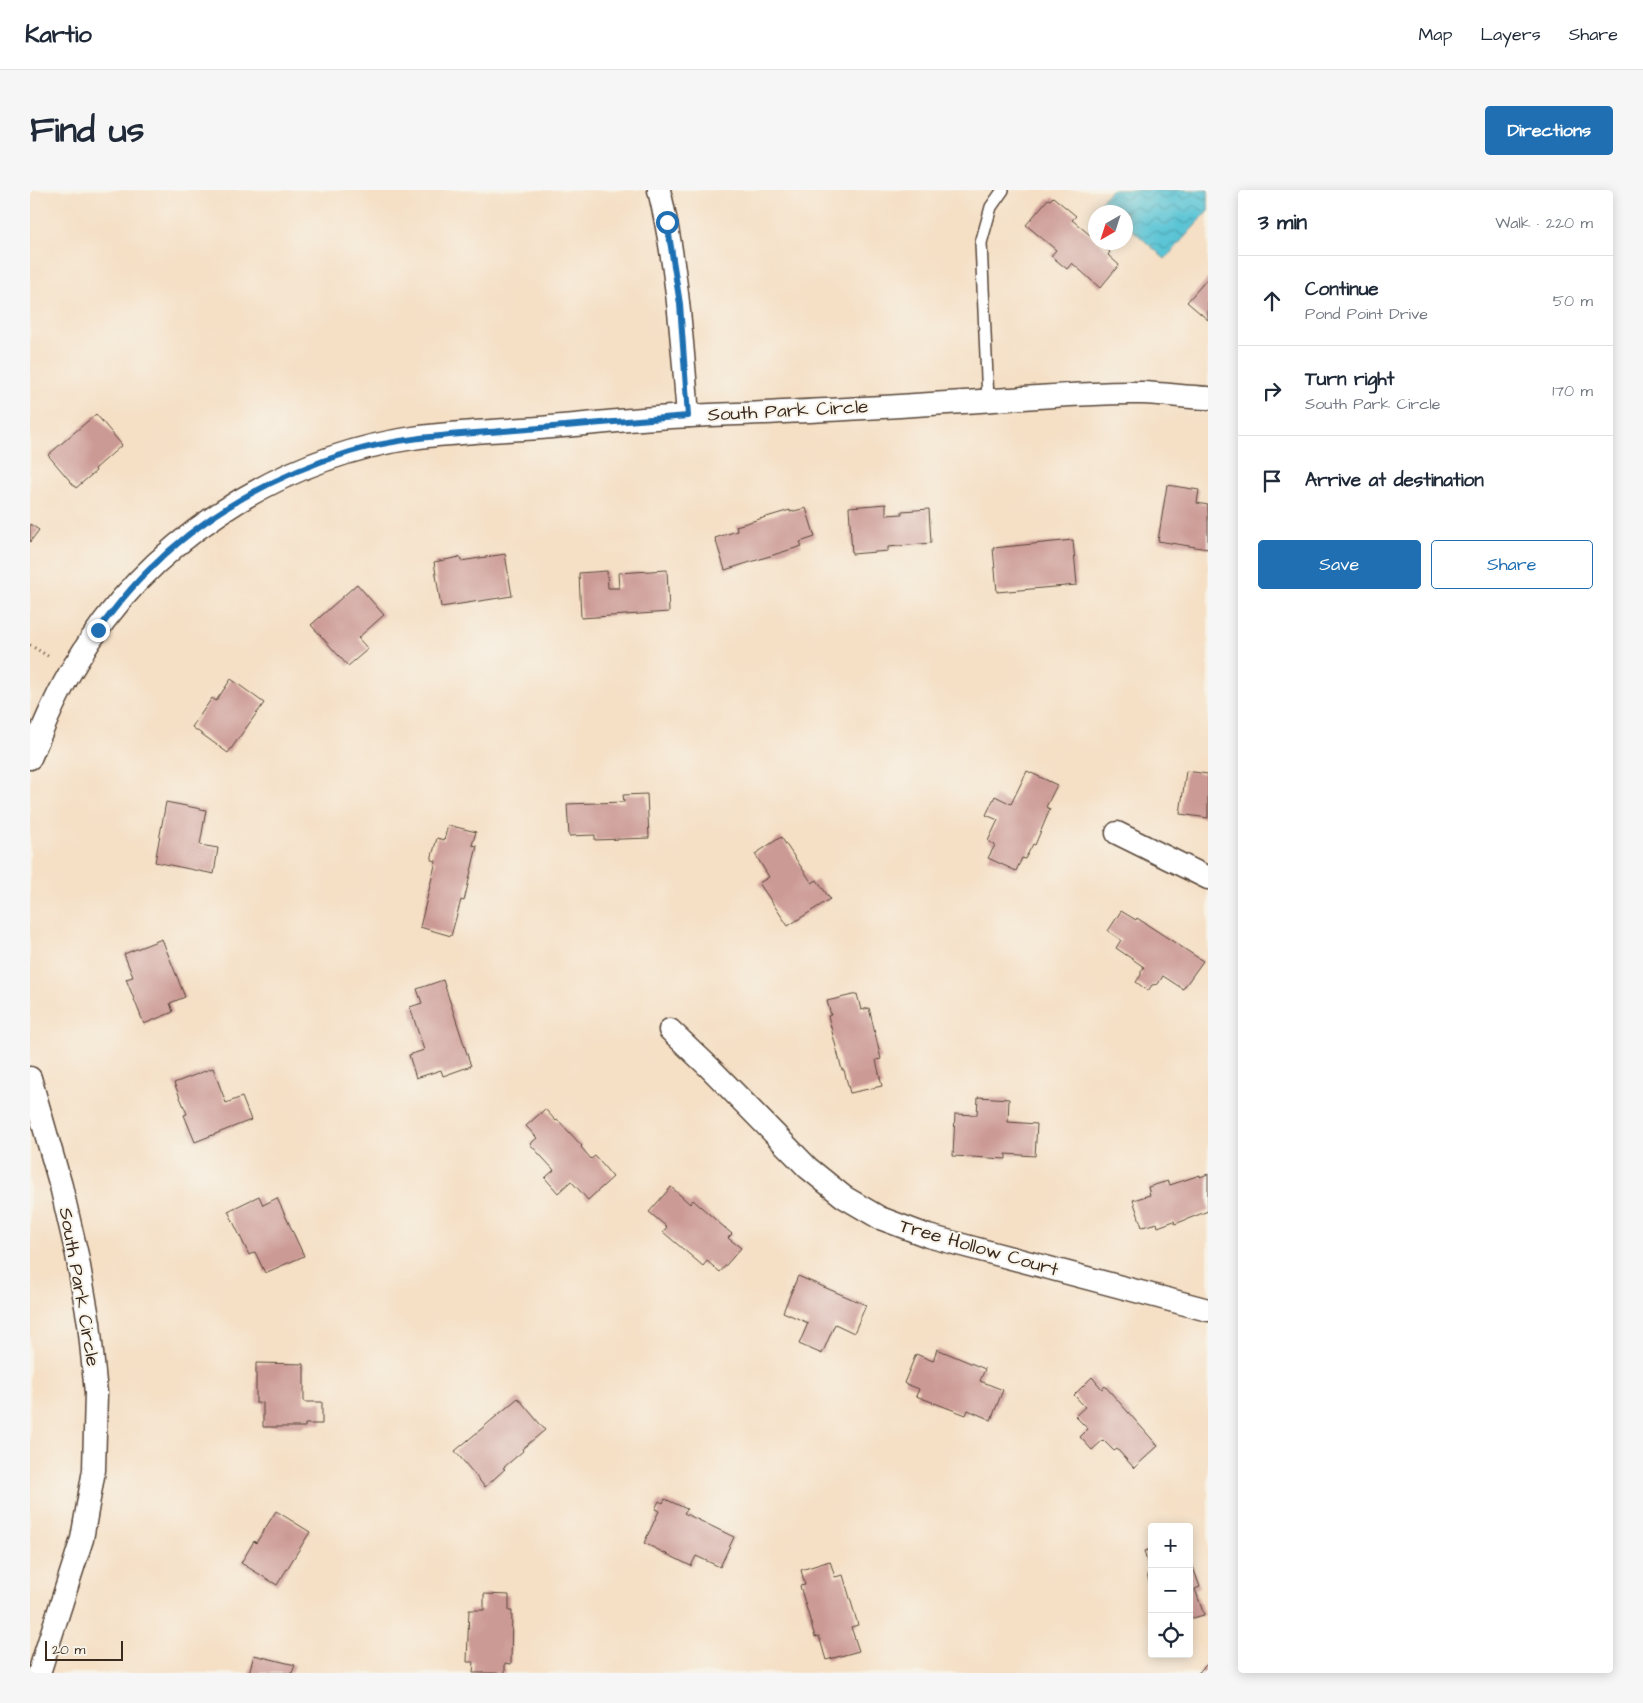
<!DOCTYPE html>
<html lang="en">
<head>
<meta charset="utf-8">
<style>
  body { margin:0; font-family:"Architects Daughter",sans-serif; background:#f6f6f7; color:#1f2937 }
  .controls { position:absolute; right:15px; bottom:15px; display:grid; overflow:hidden; border-radius:5px; box-shadow:0 2px 12px #0003 }
  .controls button { width:45px; height:45px; display:grid; place-items:center; padding:0; border:0; border-bottom:1px solid #e0e1e3; background:#fff; color:#1f2937; font:25px sans-serif }
  .compass { position:absolute; left:1058px; top:15px; width:45px; height:45px; border-radius:50%; background:#fff; box-shadow:0 2px 12px #0003; rotate:219deg }
  .scale { position:absolute; left:15px; bottom:12px; width:78px; box-sizing:border-box; padding-left:5px; border:2px solid #3b2a1e; border-top:0; font-size:14px; line-height:18px; white-space:nowrap; color:#3b2a1e; -webkit-text-stroke:4px #f7f3e8; paint-order:stroke }
  .stop { position:absolute; width:15px; height:15px; margin:-11px; border:4px solid #1f6fb2; border-radius:50%; background:#fff }
  .stop.end { background:#1f6fb2; border-color:#fff; box-shadow:0 1px 5px #0008 }
  .list { margin:0; padding:0; list-style:none }
  h2 { display:flex; justify-content:space-between; align-items:center; height:65px; margin:0; padding:0 20px; font-size:21px }
  h2 small { font-size:16px; font-weight:400; color:#747a83 }
  .list li { display:grid; grid-template-columns:32px 1fr auto; gap:15px; align-items:center; box-sizing:border-box; height:90px; padding:0 20px; border-top:1px solid #e0e1e3 }
  .list b { display:block; font-size:19px; white-space:nowrap }
  .list p { margin:0; font-size:16px; white-space:nowrap; color:#747a83 }
  .list em { font-size:16px; font-style:normal; color:#747a83 }
  .actions { display:flex; gap:10px; padding:15px 20px }
  .actions a { flex:1; padding:11px 0; border:1px solid #1f6fb2; border-radius:5px; text-align:center; font-size:18px; color:#1f6fb2 }
  .actions .main { background:#1f6fb2; color:#fff }
  .icon { flex:none; width:28px; height:28px; fill:none; stroke:currentColor; stroke-width:2; stroke-linecap:round; stroke-linejoin:round }
  .map { position:relative; flex:none; width:1178px; height:1483px; overflow:hidden; border-radius:5px }
  header { display:flex; align-items:center; gap:30px; box-sizing:border-box; height:70px; padding:0 25px; background:#fff; border-bottom:1px solid #e0e1e3 }
  header strong { font-size:24px }
  nav { display:flex; gap:28px; margin-inline-start:auto; font-size:18px }
  .intro { display:flex; align-items:center; justify-content:space-between; box-sizing:border-box; height:120px; padding:0 30px }
  h1 { margin:0; font-size:35px }
  .button { padding:12px 22px; border-radius:5px; background:#1f6fb2; color:#fff; font-size:18px; font-weight:700 }
  main { display:flex; gap:30px; padding:0 30px }
  aside { flex:1; background:#fff; border-radius:5px; box-shadow:0 2px 12px #0003 }
  .map>svg:first-child { display:block }
  .water { fill:url(#water-waves); stroke:#4a777a }
  .building { fill:#cc9a95 }
  .lines { fill:none; stroke-linecap:round; stroke-linejoin:round }
  .lane-casing { stroke:#574537; stroke-width:14 }
  .street-casing { stroke:#574537; stroke-width:25 }
  .path { stroke:#574537; stroke-width:3; stroke-dasharray:1 4; stroke-linecap:butt }
  .lane { stroke:#fff; stroke-width:11 }
  .street { stroke:#fff; stroke-width:22 }
  .route { stroke:#1f6fb2; stroke-width:6 }
  .labels { text-anchor:middle; dominant-baseline:central; stroke-width:4; stroke-linejoin:round; paint-order:stroke }
  .street-label { font-size:19px; fill:#3b2a1e; stroke:#f7f3e8 }
</style>
</head>
<body>
<header>
<strong>Kartio</strong>
<nav><a>Map</a><a>Layers</a><a>Share</a></nav>
</header>
<div class="intro"><h1>Find us</h1><a class="button">Directions</a></div>
<main>
<div class="map">
<svg width="1178" height="1483" viewBox="0 0 1178 1483">
  <defs>
    <pattern id="water-waves" width="16" height="10" patternUnits="userSpaceOnUse" patternTransform="scale(1.25)"><rect width="16" height="10" fill="#5ac4d5"/><path d="M0 5q4-4 8 0t8 0" fill="none" stroke="#4c9fac"/></pattern>
  </defs>
  <rect width="100%" height="100%" fill="#f7f3e8"/>
  <filter id="ink" filterUnits="userSpaceOnUse"><feTurbulence type="fractalNoise" baseFrequency=".02" numOctaves="2"/><feDisplacementMap in="SourceGraphic" scale="10" xChannelSelector="R" yChannelSelector="G"/><feConvolveMatrix kernelMatrix="1 2 1 2 8 2 1 2 1" color-interpolation-filters="sRGB"/></filter>
  <filter id="wash" filterUnits="userSpaceOnUse"><feTurbulence type="fractalNoise" baseFrequency=".0096" numOctaves="4" result="noise"/><feDisplacementMap in="SourceGraphic" scale="20" xChannelSelector="R" yChannelSelector="G"/><feGaussianBlur stdDeviation="1.12" result="paint"/><feColorMatrix in="noise" values="0 0 0 0 0 0 0 0 0 0 0 0 0 0 0 0 0 1.4 0 .05"/><feComposite in="paint" operator="in"/></filter>
  <g filter="url(#wash)">
    <rect width="100%" height="100%" fill="#f5dfc5"/>
    <!-- water -->
    <path class="water" d="M1081 0H1178V21L1135 69 1096 34V22H1082L1070 12Z"/>
    <g id="blocks">
      <!-- building -->
      <g class="building">
        <path d="M1023 7 1046 26 1042 30 1066 50V52H1069L1080 62 1078 65 1089 75 1070 98 1042 73 1037 79 1021 66 1026 60 996 35 1018 9 1020 10Z"/>
        <path d="M1178 88V130L1157 112Z"/>
        <path d="M66 224 92 255 65 279 66 281 46 298 18 265Z"/>
        <path d="M1137 295 1169 300 1167 313 1178 315V359L1128 351Z"/>
        <path d="M856 314V325L872 324V321L899 319 901 353 858 357V361L822 364 819 317Z"/>
        <path d="M776 318 785 347 770 352 772 356 695 380 685 348 707 341 706 336 760 320V322Z"/>
        <path d="M0 334 9 340 0 352Z"/>
        <path d="M1043 350 1047 395 967 402 963 358Z"/>
        <path d="M475 364 482 406 411 417 404 372 430 367 431 371Z"/>
        <path d="M637 380 639 422 551 428 549 383 577 381 578 398H589L588 383Z"/>
        <path d="M327 394 354 425 328 448 338 459 318 476 281 435Z"/>
        <path d="M201 489 234 513 198 563 162 537 182 508 186 511Z"/>
        <path d="M997 581 1027 595 1016 617 1020 619 1005 655 1003 654 995 669 992 668 986 681 958 668 965 655 958 651 968 630 956 625 965 606 981 614Z"/>
        <path d="M1156 581 1178 584V628L1150 624Z"/>
        <path d="M617 604 619 648 565 650V645L539 646 537 614 594 612 593 605Z"/>
        <path d="M136 612 176 620 170 655 188 658 184 684 125 672Z"/>
        <path d="M418 635 446 642 442 655 447 656 434 711 431 710 421 746 390 737 406 671 401 670 407 648 414 650Z"/>
        <path d="M751 647 782 693 787 690 800 709 758 736 729 693 739 687 725 664Z"/>
        <path d="M1091 721 1106 730 1107 728 1173 771 1153 799 1133 786 1128 794 1122 795 1118 801 1106 792 1111 785V781L1114 777 1086 758 1091 750 1078 741Z"/>
        <path d="M132 749 155 807 140 813 143 822 114 834 96 789 103 787 94 764Z"/>
        <path d="M413 790 441 876 413 886 411 880 386 888 379 865 394 860 380 817 392 813 387 799Z"/>
        <path d="M827 804 831 820 839 818 851 869 846 870 852 896 820 903 814 880H812L798 826 801 825 797 811Z"/>
        <path d="M183 878 196 913 212 907 221 930 165 952 154 925 157 924 144 893Z"/>
        <path d="M948 907 979 909 978 932 1007 934 1005 966 976 964V969L923 966 925 924 947 925Z"/>
        <path d="M515 919 526 931 528 930 552 956 551 957 561 969 565 966 583 987 558 1010 541 991 528 1003 515 988 524 980 500 954 507 948 496 936Z"/>
        <path d="M1178 984V1021L1145 1034 1144 1031 1128 1037 1127 1033 1112 1037 1103 1010 1120 1005 1118 997 1138 991 1140 995 1170 985V987Z"/>
        <path d="M641 997 660 1014 663 1010 702 1044 698 1048 711 1058 690 1082 677 1071 673 1076 633 1042 637 1037 619 1022Z"/>
        <path d="M229 1006 233 1015 247 1008 274 1066 235 1083 225 1062 219 1065 198 1021Z"/>
        <path d="M768 1086 836 1115 824 1143 805 1134 792 1164 769 1154 778 1133 753 1122Z"/>
        <path d="M907 1159 955 1179 950 1191 973 1200 961 1230 938 1220 936 1225 886 1206 889 1199 874 1193 886 1164 903 1171Z"/>
        <path d="M226 1173 274 1174V1212H292V1234H275V1237H233V1213H226Z"/>
        <path d="M1062 1187 1072 1199 1075 1196 1128 1256 1104 1278 1087 1259 1084 1261 1073 1250 1062 1260 1050 1247 1058 1239 1045 1226 1055 1217 1044 1205Z"/>
        <path d="M488 1208 515 1240 492 1259 493 1261 473 1278 475 1279 455 1297 425 1261Z"/>
        <path d="M635 1309 657 1319 654 1323 704 1347 690 1377 666 1366 661 1376 614 1353 629 1321 625 1319 629 1311 633 1313Z"/>
        <path d="M246 1321 280 1342 247 1395 211 1373 224 1351 226 1353Z"/>
        <path d="M1122 1359V1398L1121 1399 1117 1384 1120 1383 1114 1361Z"/>
        <path d="M1159 1366 1170 1397 1165 1399 1174 1425 1159 1429Z"/>
        <path d="M800 1371 805 1387 813 1385 828 1435 821 1437 829 1461 796 1470 789 1446 785 1447 770 1396 775 1395 771 1380Z"/>
        <path d="M454 1404 479 1405V1421H482L481 1474 475 1473V1483H443L444 1472H437L439 1420H454Z"/>
        <path d="M224 1465 265 1475 262 1483H219Z"/>
        <path d="M1178 1473V1483H1168Z"/>
      </g>
    </g>
  </g>
  <g filter="url(#ink)">
    <use href="#blocks" fill-opacity="0" stroke="#574537" stroke-width="1"/>
    <g class="lines">
      <defs>
        <path id="lane" d="M958 210 951 53 961 17 973 0"/>
        <g id="street">
          <path d="M629 0C647 74 652 150 658 226"/>
          <path d="M0 568C14 536 27 503 46 473 116 354 246 268 383 248 424 242 467 241 509 238 559 234 610 228 661 226 692 224 723 224 754 222 829 219 904 214 979 209 1023 206 1068 202 1112 203 1134 204 1156 207 1178 208"/>
          <path d="M1087 643 1178 688"/>
          <path d="M640 840 680 878 778 978 814 1007 850 1028 898 1046 1178 1120"/>
          <path d="M0 888 31 996 47 1065 59 1133 66 1203 64 1280 52 1349 9 1483"/>
        </g>
      </defs>
      <!-- lane casing -->
      <use href="#lane" class="lane-casing"/>
      <!-- street casing -->
      <use href="#street" class="street-casing"/>
      <!-- path -->
      <path class="path" d="M0 455 21 468"/>
      <!-- lane -->
      <use href="#lane" class="lane"/>
      <!-- street -->
      <use href="#street" class="street"/>
    </g>
  </g>
  <g class="lines" filter="url(#ink)">
    <!-- route -->
    <path class="route" d="M68 440C85 418 102 396 122 377 176 323 247 284 320 262 370 247 422 245 473 241 535 236 596 231 658 226L650 114 637 32"/>
  </g>
  <g class="labels">
    <!-- street labels -->
    <g class="street-label">
      <text transform="translate(758 221) rotate(-3)">South Park Circle</text>
      <text transform="translate(949 1058) rotate(16)">Tree Hollow Court</text>
      <text transform="translate(49 1097) rotate(80)">South Park Circle</text>
    </g>
  </g>
</svg>
<div class="controls">
<button>+</button>
<button>−</button>
<button><svg class="icon" aria-label="locate" viewBox="0 0 24 24"><circle cx="12" cy="12" r="6"/><path d="M12 2v4M12 18v4M2 12h4M18 12h4"/></svg></button>
</div>
<svg class="compass" viewBox="-18 -18 36 36"><path d="M0-13l5 13h-10z" fill="#e53935"/><path d="M0 13l5-13h-10z" fill="#747a83"/></svg>
<div class="scale">20 m</div>
<div class="stop" style="left:637px;top:32px"></div>
<div class="stop end" style="left:68px;top:440px"></div>
</div>
<aside>
<h2>3 min<small>Walk · 220 m</small></h2>
<ul class="list">
<li><svg class="icon" aria-label="ahead" viewBox="0 0 24 24"><path d="M12 20V5M6 11l6-6 6 6"/></svg><div><b>Continue</b><p>Pond Point Drive</p></div><em>50 m</em></li>
<li><svg class="icon" aria-label="right" viewBox="0 0 24 24"><path d="M7 20v-9h11M14 6l5 5-5 5"/></svg><div><b>Turn right</b><p>South Park Circle</p></div><em>170 m</em></li>
<li><svg class="icon" aria-label="arrive" viewBox="0 0 24 24"><path d="M6 21V4h12l-3 4 3 4H6"/></svg><div><b>Arrive at destination</b></div></li>
</ul>
<div class="actions"><a class="main">Save</a><a>Share</a></div>
</aside>
</main>
</body>
</html>
